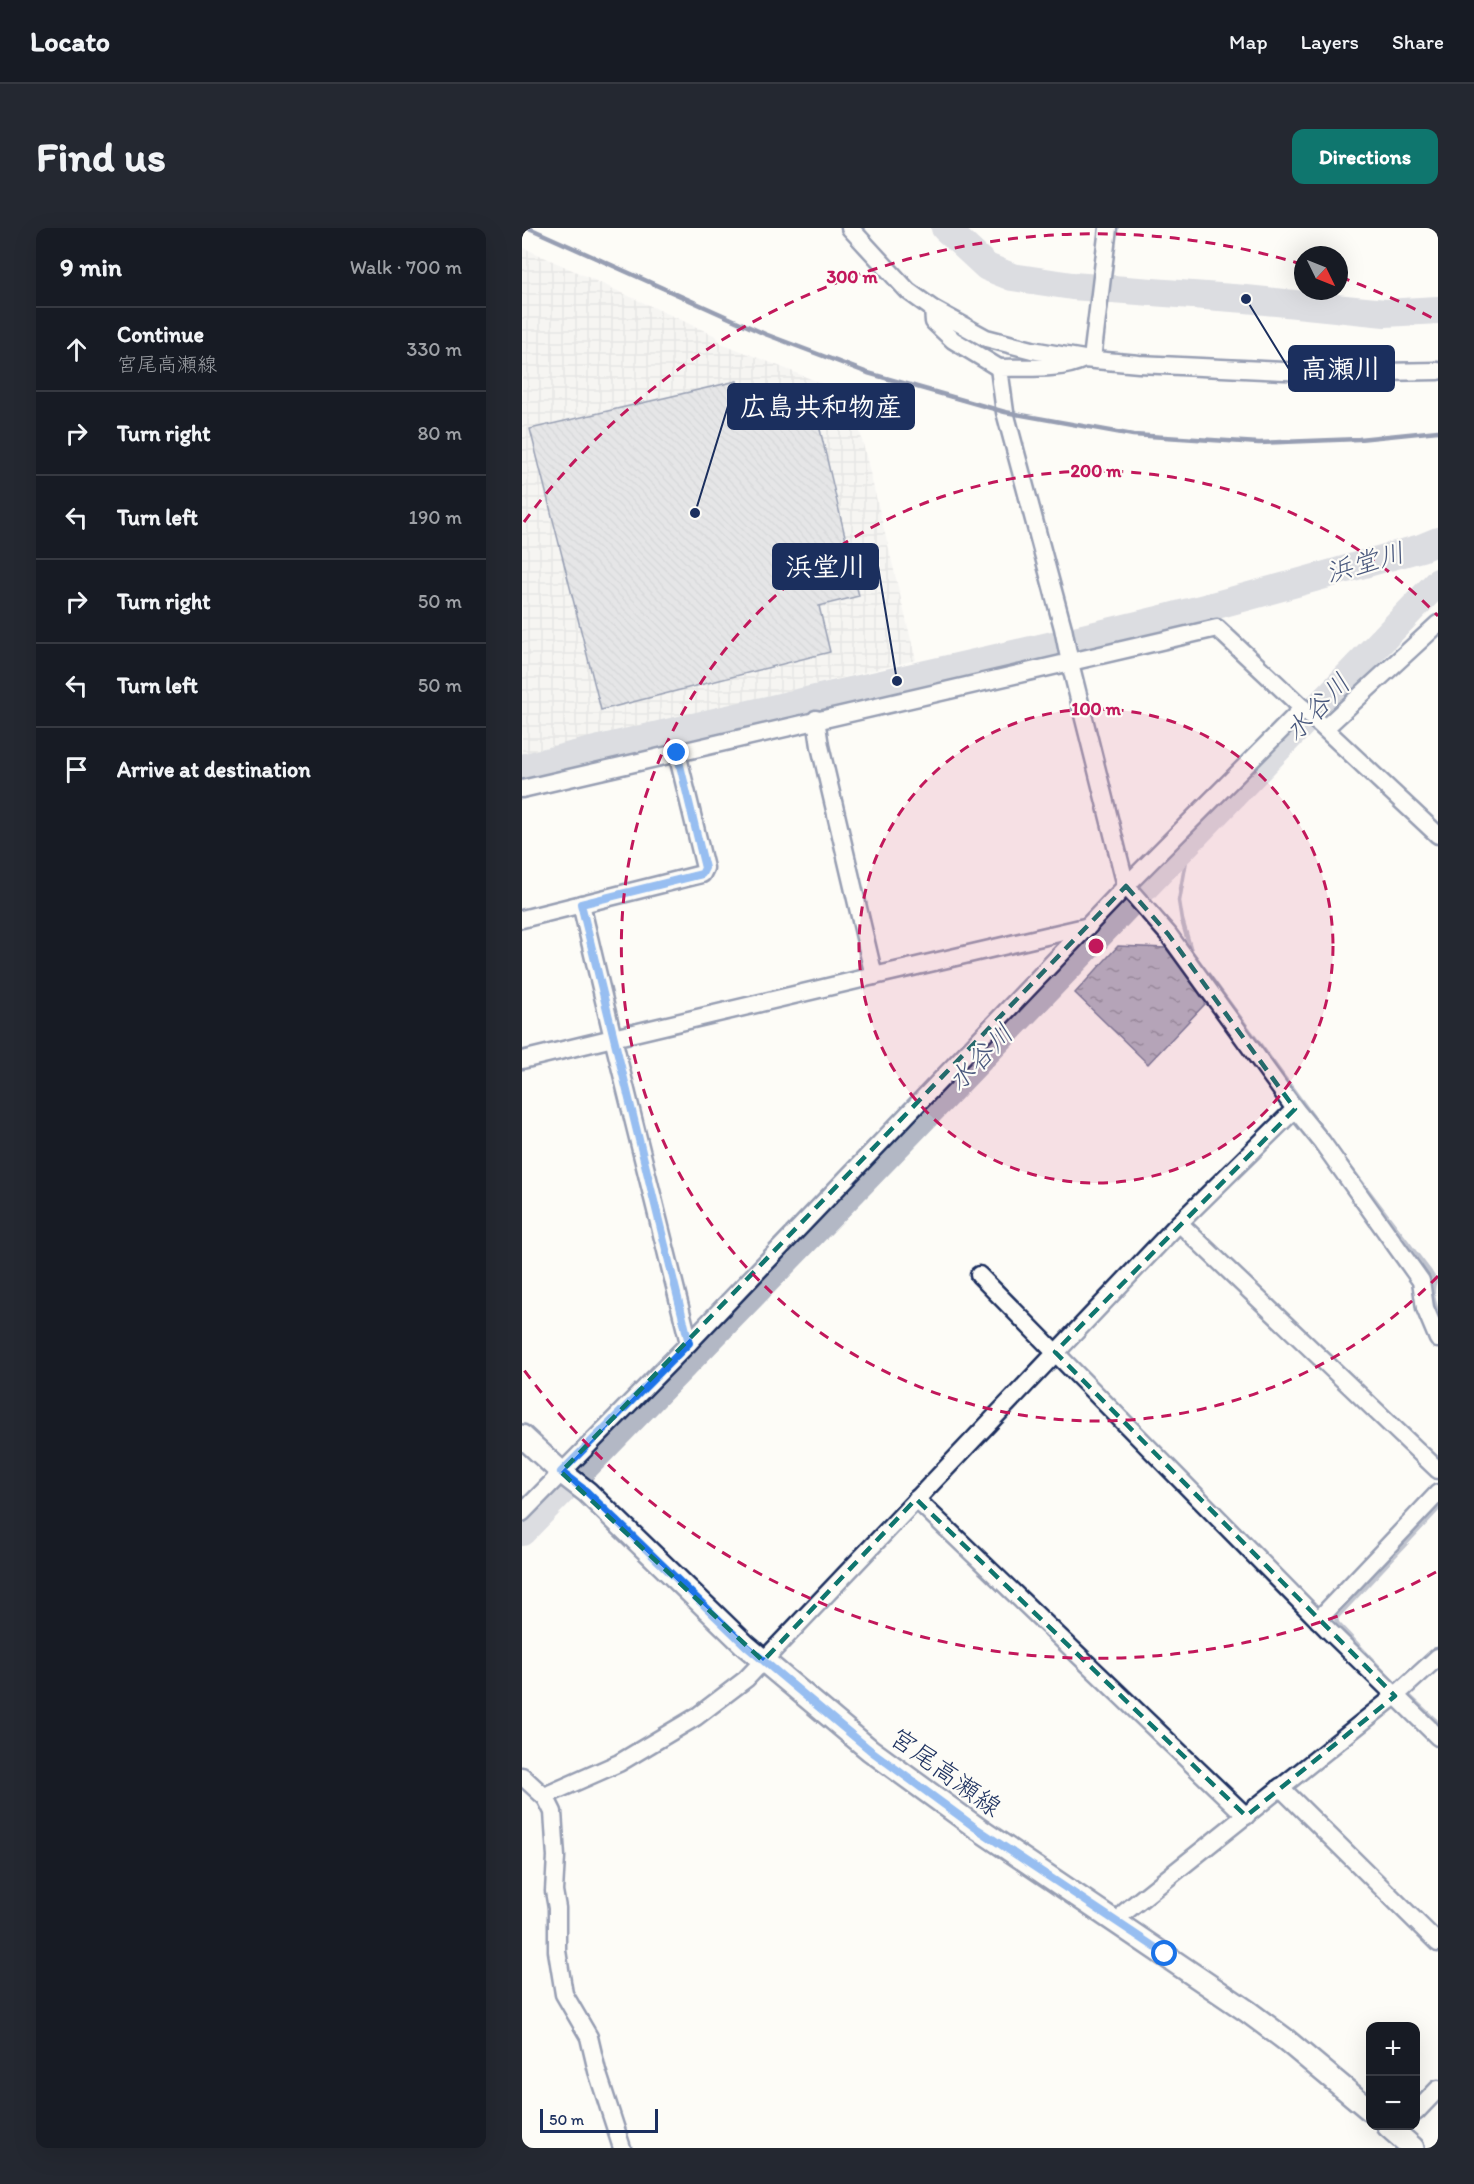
<!DOCTYPE html>
<html lang="en">
<head>
<meta charset="utf-8">
<style>
  body { margin:0; font-family:Itim,"Klee One",sans-serif; background:#242831; color:#f1f3f6 }
  .controls { position:absolute; right:18px; bottom:18px; display:grid; overflow:hidden; border-radius:12px; box-shadow:0 6px 24px #0002 }
  .controls button { width:54px; height:54px; display:grid; place-items:center; padding:0; border:0; border-bottom:2px solid #363941; background:#171b24; color:#f1f3f6; font:30px sans-serif }
  .compass { position:absolute; left:772px; top:18px; width:54px; height:54px; border-radius:50%; background:#171b24; box-shadow:0 6px 24px #0002; rotate:133deg }
  .scale { position:absolute; left:18px; bottom:15px; width:118px; box-sizing:border-box; padding-left:6px; border:3px solid #1b2f5e; border-top:0; font-size:16px; line-height:21px; white-space:nowrap; color:#1b2f5e; -webkit-text-stroke:4px #fdfcf7; paint-order:stroke }
  .stop { position:absolute; width:18px; height:18px; margin:-14px; border:4px solid #1a73e8; border-radius:50%; background:#fff }
  .stop.end { background:#1a73e8; border-color:#fff; box-shadow:0 2px 6px #0008 }
  .list { margin:0; padding:0; list-style:none }
  h2 { display:flex; justify-content:space-between; align-items:center; height:78px; margin:0; padding:0 24px; font-size:26px }
  h2 small { font-size:20px; font-weight:400; color:#9ea1a6 }
  .list li { display:grid; grid-template-columns:39px 1fr auto; gap:18px; align-items:center; box-sizing:border-box; height:84px; padding:0 24px; border-top:2px solid #363941 }
  .list b { display:block; font-size:22px; white-space:nowrap }
  .list p { margin:0; font-size:20px; white-space:nowrap; color:#9ea1a6 }
  .list em { font-size:20px; font-style:normal; color:#9ea1a6 }
  .icon { flex:none; width:33px; height:33px; fill:none; stroke:currentColor; stroke-width:2; stroke-linecap:round; stroke-linejoin:round }
  .map { position:relative; flex:none; width:916px; height:1920px; overflow:hidden; border-radius:12px }
  header { display:flex; align-items:center; gap:36px; box-sizing:border-box; height:84px; padding:0 30px; background:#171b24; border-bottom:2px solid #363941 }
  header strong { font-size:28px }
  nav { display:flex; gap:33px; margin-inline-start:auto; font-size:21px }
  .intro { display:flex; align-items:center; justify-content:space-between; box-sizing:border-box; height:144px; padding:0 36px }
  h1 { margin:0; font-size:42px }
  .button { padding:15px 27px; border-radius:12px; background:#0f766e; color:#fff; font-size:21px; font-weight:700 }
  main { display:flex; gap:36px; padding:0 36px }
  aside { flex:1; background:#171b24; border-radius:12px; box-shadow:0 6px 24px #0002 }
  .map>svg:first-child { display:block }
  .industrial { fill:url(#industrial-grid) }
  .water { fill:url(#water-ripples); stroke:#76819c; stroke-width:1.5 }
  .lines { fill:none; stroke-linecap:round; stroke-linejoin:round }
  .stream { stroke:#76819c; stroke-width:4.5 }
  .river { stroke:#b3b8c5; stroke-width:28 }
  .building { fill:url(#building-back-hatch); stroke:#1b2f5e; stroke-width:1.5 }
  .minor-casing { stroke:#1b2f5e; stroke-width:21 }
  .major-casing { stroke:#1b2f5e; stroke-width:26 }
  .minor { stroke:#fdfcf7; stroke-width:16 }
  .major { stroke:#fdfcf7; stroke-width:21 }
  .rail { stroke:#1b2f5e; stroke-width:4.5 }
  .route { stroke:#1a73e8; stroke-width:8 }
  .marked { fill:none; stroke:#0f766e; stroke-width:4.5; stroke-dasharray:12 8; stroke-linejoin:round }
  .ring { fill:none; stroke:#c2185b; stroke-width:3; stroke-dasharray:10 8 }
  .labels { text-anchor:middle; dominant-baseline:central; stroke-width:4.5; stroke-linejoin:round; paint-order:stroke }
  .street-label { font-size:26px; fill:#1b2f5e; stroke:#fdfcf7 }
  .water-label { font-size:27px; font-style:italic; fill:#49587d; stroke:#fdfcf7 }
  .centre { fill:#c2185b; stroke:#fdfcf7; stroke-width:3 }
  .ring-label { font-size:18px; text-anchor:middle; font-weight:bold; fill:#c2185b; stroke:#fdfcf7; stroke-width:4.5; stroke-linejoin:round; paint-order:stroke }
  .leader { fill:none; stroke:#1b2f5e; stroke-width:2 }
  .callout-dot { fill:#1b2f5e; stroke:#fdfcf7; stroke-width:2 }
  .callout { fill:#1b2f5e; stroke:#1b2f5e; stroke-width:2 }
  .callout-label { font-size:27px; text-anchor:middle; font-weight:bold; fill:#fff }
</style>
</head>
<body>
<header>
<strong>Locato</strong>
<nav><a>Map</a><a>Layers</a><a>Share</a></nav>
</header>
<div class="intro"><h1>Find us</h1><a class="button">Directions</a></div>
<main>
<aside>
<h2>9 min<small>Walk · 700 m</small></h2>
<ul class="list">
<li><svg class="icon" aria-label="ahead" viewBox="0 0 24 24"><path d="M12 20V5M6 11l6-6 6 6"/></svg><div><b>Continue</b><p>宮尾高瀬線</p></div><em>330 m</em></li>
<li><svg class="icon" aria-label="right" viewBox="0 0 24 24"><path d="M7 20v-9h11M14 6l5 5-5 5"/></svg><div><b>Turn right</b></div><em>80 m</em></li>
<li><svg class="icon" aria-label="left" viewBox="0 0 24 24"><path d="M17 20v-9H6M10 6l-5 5 5 5"/></svg><div><b>Turn left</b></div><em>190 m</em></li>
<li><svg class="icon" aria-label="right" viewBox="0 0 24 24"><path d="M7 20v-9h11M14 6l5 5-5 5"/></svg><div><b>Turn right</b></div><em>50 m</em></li>
<li><svg class="icon" aria-label="left" viewBox="0 0 24 24"><path d="M17 20v-9H6M10 6l-5 5 5 5"/></svg><div><b>Turn left</b></div><em>50 m</em></li>
<li><svg class="icon" aria-label="arrive" viewBox="0 0 24 24"><path d="M6 21V4h12l-3 4 3 4H6"/></svg><div><b>Arrive at destination</b></div></li>
</ul>
</aside>
<div class="map">
<svg width="916" height="1920" viewBox="0 0 916 1920">
  <defs>
    <pattern id="industrial-grid" width="8" height="8" patternUnits="userSpaceOnUse" patternTransform="scale(1.5)"><rect width="8" height="8" fill="#edeeec"/><path d="M0 4h8M4 0v8" fill="none" stroke="#cbcccd"/></pattern>
    <pattern id="water-ripples" width="26" height="14" patternUnits="userSpaceOnUse" patternTransform="scale(1.5)"><rect width="26" height="14" fill="#b3b8c5"/><path d="M2 4q2-2 4 0t4 0M15 11q2-2 4 0t4 0" fill="none" stroke="#9196a3"/></pattern>
    <pattern id="building-back-hatch" width="6" height="6" patternUnits="userSpaceOnUse" patternTransform="scale(1.5)"><rect width="6" height="6" fill="#c9ccd3"/><path d="M-1 5l2 2M0 0l6 6M5-1l2 2" fill="none" stroke="#acb0b8"/></pattern>
  </defs>
  <rect width="100%" height="100%" fill="#fdfcf7"/>
  <filter id="ink" filterUnits="userSpaceOnUse"><feTurbulence type="fractalNoise" baseFrequency=".0167" numOctaves="2"/><feDisplacementMap in="SourceGraphic" scale="12" xChannelSelector="R" yChannelSelector="G"/><feConvolveMatrix kernelMatrix="1 2 1 2 8 2 1 2 1" color-interpolation-filters="sRGB"/></filter>
  <g filter="url(#ink)">
    <!-- industrial -->
    <path class="industrial" d="M0 19 194 108 199 115 329 167 394 432 0 527Z"/>
    <!-- water -->
    <path class="water" d="M596 718 644 720 684 775 626 836 553 765Z"/>
    <g class="lines">
      <!-- stream -->
      <g class="stream">
        <path d="M667 615 657 673 660 692 669 723 799 900"/>
        <path d="M822 931 907 1043 913 1053C908 1063 912 1075 916 1085"/>
        <path d="M872 1455 815 1395 814 1390 916 1281"/>
        <path d="M887 1468 916 1495"/>
      </g>
      <!-- river -->
      <g class="river">
        <path d="M423 0 465 39 490 49 550 58 724 71 863 85 916 82"/>
        <path d="M0 540C215 486 433 442 648 389 732 368 816 343 899 320L916 313"/>
        <path d="M0 1304 340 954 916 354"/>
      </g>
    </g>
    <!-- building -->
    <path class="building" d="M215 153 223 187 249 181 252 191 293 180 337 368 297 378 308 424 79 482 8 201Z"/>
    <g class="lines">
      <defs>
        <g id="minor">
          <path d="M328 0 386 63 411 81 464 110 510 122 562 131 617 136 804 145 916 143"/>
          <path d="M411 81 412 94 431 112 477 140"/>
          <path d="M562 131C537 143 504 139 477 140L483 184 541 400 548 435 604 658 646 706 773 881 800 914 899 1053 903 1080 916 1111"/>
          <path d="M570 131 586 0"/>
          <path d="M803 500 916 396"/>
          <path d="M0 561 695 400 916 607"/>
          <path d="M0 691 180 646 183 640 155 525"/>
          <path d="M352 748 567 698"/>
          <path d="M0 832 91 810 59 676"/>
          <path d="M657 995 916 1242"/>
          <path d="M457 1047 804 1400 916 1509"/>
          <path d="M167 1115 91 810 352 748 298 518 294 491"/>
          <path d="M394 1271 724 1588"/>
          <path d="M0 1285 167 1115 604 658 781 480"/>
          <path d="M796 1392 916 1265"/>
          <path d="M0 1548 24 1570 31 1584 34 1629 32 1663 35 1680V1723L42 1766 67 1809 75 1843 100 1920"/>
          <path d="M758 1559 916 1715"/>
          <path d="M24 1570 29 1565 97 1535 174 1489 224 1451 657 995 773 881"/>
          <path d="M603 1684 873 1468 916 1429"/>
          <path d="M894 1884 916 1861"/>
        </g>
        <g id="major">
          <path d="M0 1208 39 1244 65 1264 224 1418 348 1522 455 1600 725 1783 764 1812 848 1882"/>
          <path d="M866 1898 891 1920"/>
        </g>
      </defs>
      <!-- minor casing -->
      <use href="#minor" class="minor-casing"/>
      <!-- major casing -->
      <use href="#major" class="major-casing"/>
      <!-- minor -->
      <use href="#minor" class="minor"/>
      <!-- major -->
      <use href="#major" class="major"/>
      <!-- rail -->
      <path class="rail" d="M7 0 243 106 346 145 483 184 611 207 737 215 837 211 916 203"/>
    </g>
  </g>
  <g class="lines" filter="url(#ink)">
    <!-- route -->
    <path class="route" d="M155 525 183 640 180 646 59 676 167 1115 39 1244 65 1264 224 1418 348 1522 454 1600 643 1726"/>
  </g>
  <!-- marked area -->
  <path d="M0 0H916V1920H0ZM604 658 646 706 773 881 533 1124 873 1468 724 1588 394 1271 241 1433 39 1244Z" fill="#fdfcf7" fill-opacity=".55" fill-rule="evenodd"/>
  <path class="marked" d="M604 658 646 706 773 881 533 1124 873 1468 724 1588 394 1271 241 1433 39 1244Z"/>
  <!-- distance rings -->
  <circle cx="574" cy="718" r="237" fill="#c2185b" fill-opacity=".12"/>
  <g class="ring">
    <circle cx="574" cy="718" r="237"/>
    <path d="M916 1048A475 475 0 1 1 916 388"/>
    <path d="M914 1344A712 712 0 0 1 2 1142M2 294A712 712 0 0 1 776 35M818 49A712 712 0 0 1 914 92"/>
  </g>
  <g class="labels">
    <!-- street labels -->
    <g class="street-label">
      <text transform="translate(424 1544) rotate(36)">宮尾高瀬線</text>
    </g>
    <!-- water labels -->
    <g class="water-label">
      <text transform="translate(843 334) rotate(-16)">浜堂川</text>
      <text transform="translate(795 479) rotate(-46)">水谷川</text>
      <text transform="translate(458 829) rotate(-46)">水谷川</text>
    </g>
  </g>
  <circle cx="574" cy="718" r="9" class="centre"/>
  <g class="ring-label">
    <text x="330" y="55">300 m</text>
    <text x="574" y="249">200 m</text>
    <text x="574" y="487">100 m</text>
  </g>
  <!-- callouts -->
  <path class="leader" d="M724 71L767 141M173 285L206 178M375 453L356 338"/>
  <g class="callout-dot">
    <circle cx="724" cy="71" r="6"/>
    <circle cx="173" cy="285" r="6"/>
    <circle cx="375" cy="453" r="6"/>
  </g>
  <g class="callout">
    <rect x="767" y="118" width="105" height="45" rx="6"/>
    <rect x="206" y="156" width="186" height="45" rx="6"/>
    <rect x="251" y="316" width="105" height="45" rx="6"/>
  </g>
  <g class="callout-label">
    <text x="819" y="150">高瀬川</text>
    <text x="299" y="188">広島共和物産</text>
    <text x="304" y="348">浜堂川</text>
  </g>
</svg>
<div class="controls">
<button>+</button>
<button>−</button>
</div>
<svg class="compass" viewBox="-18 -18 36 36"><path d="M0-13l5 13h-10z" fill="#e53935"/><path d="M0 13l5-13h-10z" fill="#9ea1a6"/></svg>
<div class="scale">50 m</div>
<div class="stop" style="left:643px;top:1726px"></div>
<div class="stop end" style="left:155px;top:525px"></div>
</div>
</main>
</body>
</html>
